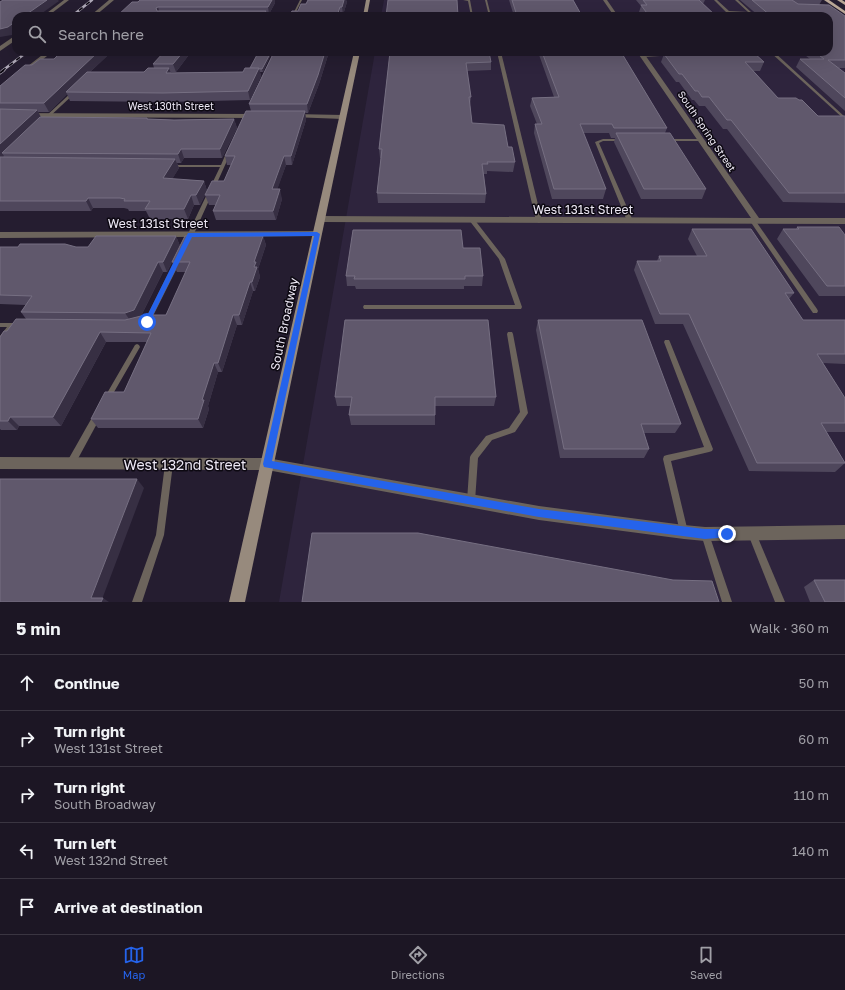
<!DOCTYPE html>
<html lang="en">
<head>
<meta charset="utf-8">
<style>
  body { margin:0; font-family:"Golos Text",sans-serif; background:#251f2c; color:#f1f3f6 }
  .stop { position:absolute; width:12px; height:12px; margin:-9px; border:3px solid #2563eb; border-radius:50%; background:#fff }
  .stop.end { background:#2563eb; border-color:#fff; box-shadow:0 1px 4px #0008 }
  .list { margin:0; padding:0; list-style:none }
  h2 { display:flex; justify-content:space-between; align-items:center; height:52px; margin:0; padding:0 16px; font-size:17px }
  h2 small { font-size:13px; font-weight:400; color:#a09fa6 }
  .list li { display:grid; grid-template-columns:26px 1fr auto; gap:12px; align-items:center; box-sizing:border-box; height:56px; padding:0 16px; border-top:1px solid #3a3541 }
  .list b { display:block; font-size:15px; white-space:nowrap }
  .list p { margin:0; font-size:13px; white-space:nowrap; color:#a09fa6 }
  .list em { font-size:13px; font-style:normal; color:#a09fa6 }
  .icon { flex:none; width:22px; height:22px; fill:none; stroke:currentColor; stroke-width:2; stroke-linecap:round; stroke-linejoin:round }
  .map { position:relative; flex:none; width:845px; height:602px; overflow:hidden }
  .search { position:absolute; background:#1c1624; box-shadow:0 4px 16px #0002; left:12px; right:12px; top:12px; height:44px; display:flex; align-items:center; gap:10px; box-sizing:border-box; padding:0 14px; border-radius:12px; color:#a09fa6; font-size:15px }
  .sheet { height:332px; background:#1c1624 }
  nav { display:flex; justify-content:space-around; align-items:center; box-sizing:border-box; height:56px; border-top:1px solid #3a3541; background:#1c1624; font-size:11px; color:#a09fa6 }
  nav a { display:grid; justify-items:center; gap:2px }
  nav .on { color:#2563eb }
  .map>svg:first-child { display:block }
  .built { fill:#2e243d }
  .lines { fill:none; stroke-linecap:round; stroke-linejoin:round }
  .service { fill:#6c645c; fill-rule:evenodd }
  .minor { fill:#6c645c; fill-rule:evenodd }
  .secondary { fill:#978a7d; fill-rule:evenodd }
  .primary { fill:#b9a796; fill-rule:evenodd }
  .rail-far1-casing { stroke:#afa9b8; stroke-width:2.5 }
  .rail-casing { stroke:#afa9b8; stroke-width:3 }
  .rail-far1 { stroke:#0d0912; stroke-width:1.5; stroke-dasharray:4.5; stroke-linecap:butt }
  .rail { stroke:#0d0912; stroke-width:2; stroke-dasharray:6; stroke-linecap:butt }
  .wall { fill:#4f475c }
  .shaded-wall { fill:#372f43 }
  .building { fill:#60586c; stroke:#766f82 }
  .route { fill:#2563eb }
  .labels { text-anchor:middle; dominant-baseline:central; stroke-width:3; stroke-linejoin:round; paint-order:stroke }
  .far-street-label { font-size:10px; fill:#ede8f5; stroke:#0d0912 }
  .street-label { font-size:12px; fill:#ede8f5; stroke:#0d0912 }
  .near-street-label { font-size:14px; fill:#ede8f5; stroke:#0d0912 }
</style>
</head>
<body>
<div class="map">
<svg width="845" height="602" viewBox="0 0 845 602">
  <rect width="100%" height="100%" fill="#251d30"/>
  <!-- built -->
  <path class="built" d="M384 0H773L837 13 845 18V602H279L375 52H829V16H381Z"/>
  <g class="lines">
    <!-- service -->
    <g class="service">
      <path d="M300 0H302L294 16H292Z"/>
      <path d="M463 0H470L473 16H471L468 1Z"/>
      <path d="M485 0H487L491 16H489Z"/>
      <path d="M714 0H717L729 11 748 12 735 0H738L752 13 751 14 731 13 732 15 730 16Z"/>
      <path d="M260 14 271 15 272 16H259Z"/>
      <path d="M497 52H501L542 221 539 223 536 221Z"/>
      <path d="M656 52H660V56L644 57 642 56 644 55 657 54Z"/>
      <path d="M770 52H774L845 117V120Z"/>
      <path d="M73 91 76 92 47 119H45V117Z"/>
      <path d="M603 139H622L624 140 622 141H603L599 143 633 221 632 222H628L627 221 595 142Z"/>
      <path d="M665 139H701L703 140 701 141H665Z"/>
      <path d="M227 151H231V152L192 238 191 239H187L186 238 220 167H170L168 166 170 165H221Z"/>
      <path d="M472 218 474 219 505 259 522 307 521 309H364L363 307 364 305H515L499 259 469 220Z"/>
      <path d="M753 219 755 220 817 309 818 311 817 313H813L750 221Z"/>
      <path d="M178 258 181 260 149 324H145L144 322 175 260Z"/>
      <path d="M0 323H22L23 325 22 327H14L2 343H0V336L7 327H0Z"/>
      <path d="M508 332H512L513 334 528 413 515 432 492 440 478 458 475 501 474 504 471 505 468 504 467 501 470 457 471 455 486 436 509 428 520 412 507 334Z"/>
      <path d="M665 340H669L670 342 713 449 712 451 709 452 671 461 688 532 687 535 684 536 681 535 680 532 663 459 664 456 667 455 704 447 664 342Z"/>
      <path d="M137 344 139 345 140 347 110 399 108 400 106 399 104 397 106 395 135 345Z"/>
      <path d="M97 413 100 414 101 416 100 418 74 466 71 467 68 466 67 463 68 460 94 414Z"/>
      <path d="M169 460 172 461 173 464 164 535 142 602H132L156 535 165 464 166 461Z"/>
      <path d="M705 530 708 531 709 534 732 602H722L701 534 702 531Z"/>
      <path d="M752 530 755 531 785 602H775L748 534 749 531Z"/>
    </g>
    <!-- minor -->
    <g class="minor">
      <path d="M64 0H69L48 16H43Z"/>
      <path d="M109 0H114L95 16H90Z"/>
      <path d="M603 0H607L618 16H614Z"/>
      <path d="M16 35V40L0 51V46Z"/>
      <path d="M46 52H52L32 68H28V66Z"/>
      <path d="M637 52H643L759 218H845V224L321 222 317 219 321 216 751 218Z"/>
      <path d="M0 113 257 114 260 116 257 118 0 117Z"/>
      <path d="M293 114 343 115 346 117 343 119 291 117V115Z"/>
      <path d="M317 231 321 234 320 236 0 238V232Z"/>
      <path d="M0 457 267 458 539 506 684 525 705 527 845 525V539L705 541 684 539 539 520 267 470 0 469Z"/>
    </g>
    <!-- secondary -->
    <g class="secondary">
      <path d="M366 0H370L367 16H363Z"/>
      <path d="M354 52H360L245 602H229Z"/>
    </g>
    <!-- primary -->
    <g class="primary">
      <path d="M824 0H829L845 11V14Z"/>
      <path d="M837 0H842L845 2V5Z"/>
    </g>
    <defs>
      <g id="rail-far1">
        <path d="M72 16 92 0"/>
        <path d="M2 71 27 52"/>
      </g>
      <path id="rail" d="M0 73 4 70"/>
    </defs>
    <!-- rail-far1 casing -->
    <use href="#rail-far1" class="rail-far1-casing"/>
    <!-- rail casing -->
    <use href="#rail" class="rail-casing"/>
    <!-- rail-far1 -->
    <use href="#rail-far1" class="rail-far1"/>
    <!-- rail -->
    <use href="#rail" class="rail"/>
  </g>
  <!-- wall -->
  <g class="wall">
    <path d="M140 0H275V3L269 14 117 16Z"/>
    <path d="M308 0H346L347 2 343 15 298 11 306 4Z"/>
    <path d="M509 0H573L582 16H514Z"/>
    <path d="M636 0H705L703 4 716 16H642L639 12 641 6Z"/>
    <path d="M740 0H822L819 5 845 16V68H838L845 73V111L796 67 800 59H810L801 52H829V16H759Z"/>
    <path d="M191 52 176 72H170L171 73 243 72 270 56 263 72H260L261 76 250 100 166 102 70 101 67 94 49 112H38L41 117 147 118 148 119 174 120 234 119 237 128 222 158H184L181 163H177L179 168 172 179 204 181 207 191 200 205H194L188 219H150L146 211H129L128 209 124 208H93L91 211H0V86L32 65 107 56 90 72H144L154 68 153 64Z"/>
    <path d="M274 52H329L319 84 308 113H305L306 120 292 165H286L277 189 282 199 276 220H216L213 211 216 205H209L205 195 224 181 231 165H227L225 156 251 111 249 104Z"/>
    <path d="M390 52 491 62V70L467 71 471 97 470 105 472 123 508 147 515 162 513 172 487 171V174H484L486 194 485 203H378L377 193 381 158H380L379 149Z"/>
    <path d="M538 52H621L667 128 665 133 706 189 702 199H641L614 142 615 138H611L609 133H583L606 189 603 199H552L534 133 535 124H537L530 106 532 98 554 97Z"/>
    <path d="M668 52H753L764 62 760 71H753L778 98 818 116H845V203L783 202 727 129H723L705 106H699L694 100H692L679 82H676L661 62 664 54 669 53Z"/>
    <path d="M797 227 845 235V296H819L777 239 783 229H796Z"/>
    <path d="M692 229 794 293 789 299 803 320H845V364L823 363 845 398V432H826L845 463 835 472 749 471 683 324H655L634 270 637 261H657L659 256H697L688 239Z"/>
    <path d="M176 236 180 246 167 272H163L141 316 166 315 186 272H177L172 262 263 236 266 245 258 269 260 277 255 291H253L242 325H237L222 372H218L208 406 209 409 203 428H98L91 419 124 392 147 342H106L61 426H19L17 430H1L0 429V337L7 331 26 319 21 312 26 305 0 304V247H88Z"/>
    <path d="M463 248 483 276 482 286H464V289H356L355 286H347L346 276Z"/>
    <path d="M538 320 681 424 675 433H644L649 449 644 458H560L536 330Z"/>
    <path d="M335 397H496L494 406H435V425H351L349 415 350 406H337Z"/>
    <path d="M814 580 845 602H810L804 587Z"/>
  </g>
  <!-- shaded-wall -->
  <g class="shaded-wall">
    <path d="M47 0H58L59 1 38 16H24Z"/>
    <path d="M272 0H275V3L269 14 268 7Z"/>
    <path d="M344 0H346L347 2 343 15 342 7Z"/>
    <path d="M158 7 160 14 158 15 156 8Z"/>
    <path d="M340 7V16H337Z"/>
    <path d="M266 11 267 16H263Z"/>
    <path d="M16 21V32L12 35 0 37V29Z"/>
    <path d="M98 52H105L107 56 69 92H66L67 94 49 112 44 103Z"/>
    <path d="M183 52H191L176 72 173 64Z"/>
    <path d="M325 52H329L319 84 308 113 307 104Z"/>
    <path d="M270 54V56L263 72 262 69Z"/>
    <path d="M169 68 172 76 166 73Z"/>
    <path d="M259 68 261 76 250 100 248 91Z"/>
    <path d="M37 110 42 119 2 153 4 156 0 160V144Z"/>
    <path d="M305 111 306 120 292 165 291 156Z"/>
    <path d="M234 119 237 128 222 158 220 149Z"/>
    <path d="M181 149 184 158 181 163 178 154Z"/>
    <path d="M284 156 286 165 274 199 272 189Z"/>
    <path d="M175 159 179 168 167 188 163 178Z"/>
    <path d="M204 181 207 191 200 205 196 195Z"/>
    <path d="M280 189 282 199 276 220 273 211Z"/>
    <path d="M191 195 194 205 188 219 184 209Z"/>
    <path d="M88 198 93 208 91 211 86 201Z"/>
    <path d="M176 236 180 246 167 272 163 262Z"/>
    <path d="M263 236 266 245 258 269 260 277 255 291 252 282 254 267V262Z"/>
    <path d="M158 262 163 272 139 320 131 322 125 313Z"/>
    <path d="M250 282 253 291 242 325 239 315Z"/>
    <path d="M233 315 237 325 222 372 218 363Z"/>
    <path d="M100 332 106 342 61 426 53 417Z"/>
    <path d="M214 363 218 372 208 406 209 409 203 428 198 419 202 400Z"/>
    <path d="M10 417 19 426 17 430 8 421Z"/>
    <path d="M137 479 144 488 101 602 91 598Z"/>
    <path d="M103 598 109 602H101Z"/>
  </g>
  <!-- building -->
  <g class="building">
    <path d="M3 0H47L24 16H16V21L8 27 0 29V2Z"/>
    <path d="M140 0H272L268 7H158L156 8 157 11H266L263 16H117L132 2H138Z"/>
    <path d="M308 0H344L342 7H340L337 16H289L292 11H298L301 4H306Z"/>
    <path d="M388 0H457L458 16H386Z"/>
    <path d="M512 0H573L582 16H517Z"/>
    <path d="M643 0H699L716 16H649L641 5H647Z"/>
    <path d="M752 0H792L798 4 829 5 845 16V60H828L845 73V98L800 59H824L815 52H829V16H771Z"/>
    <path d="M61 52H98L44 103H0V86L25 65H32L40 59H54Z"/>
    <path d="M164 52H183L173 64H153Z"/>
    <path d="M274 52H325L318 75 307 104H249Z"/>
    <path d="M390 52H489L491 62 466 63 471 97H469L472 123 504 125 508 147H512L515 162H487L488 164H482L486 194 377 193 382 149H379Z"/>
    <path d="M542 52H621L667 128H614L612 124H580L606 189H554L535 124H542L532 98 559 97Z"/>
    <path d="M676 52H753L764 62H745L778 98H796L799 100H802L818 116H845V193H789L731 120H727L709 97H702L698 91H695L682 74H679L664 54 677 53Z"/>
    <path d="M258 53 270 54 262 69 250 68Z"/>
    <path d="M148 68H169L166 73 243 72 245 68H259L248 91 163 93 66 92 87 72H144Z"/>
    <path d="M0 109 37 110 0 144Z"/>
    <path d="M246 111H305L291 156H284L272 189H280L273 211H213L220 195H205L212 181H224L235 156H225Z"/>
    <path d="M40 117 147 118V119L174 120 234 119 220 149H181L178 154 2 153Z"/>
    <path d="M616 133H670L706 189H644Z"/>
    <path d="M0 157 175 159 163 178 204 181 196 195H191L184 209H145L150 201H124L125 199 120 198H88L86 201H0Z"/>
    <path d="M797 227H839L845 235V286H827L783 229H799Z"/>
    <path d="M692 229H751L794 293H785L803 320H845V354H817L845 398V423H821L845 463H757L689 314H660L637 261H661L659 256H707Z"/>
    <path d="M353 230H461L463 248H480L483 276H465V279H354L355 276H346Z"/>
    <path d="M96 236H176L163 262H158L134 310 125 313 21 312 32 296 0 295V247H18L20 244H65L76 247H88Z"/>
    <path d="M185 236H263L254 262H256L254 267H257L252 282H250L239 315H233L218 363H214L202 400H204L198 419H91L105 392H124L151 333 100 332 53 417H10L8 421H0V337L4 331H7L16 319 125 320 145 315H166L190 262H172Z"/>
    <path d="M345 320H488L496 397H435V415H349L352 397H335Z"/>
    <path d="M538 320H642L681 424H641L649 449H564Z"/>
    <path d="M0 479H137L91 598H103L101 602H0Z"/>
    <path d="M312 533H418L673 580 712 581 719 602H302Z"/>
    <path d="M814 580H845V602H825Z"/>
  </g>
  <!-- route -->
  <path class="route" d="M317 232 320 234 272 461 539 509 705 529H727L730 530 732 534 730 537 705 539 539 517 264 467 263 464 314 236 192 237 149 323H145L144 322 188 233Z"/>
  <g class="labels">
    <!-- far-street labels -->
    <g class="far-street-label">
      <text x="171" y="106">West 130th Street</text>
      <text transform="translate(707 131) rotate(56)">South Spring Street</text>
    </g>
    <!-- street labels -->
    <g class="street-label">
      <text x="583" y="209">West 131st Street</text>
      <text x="158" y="223">West 131st Street</text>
      <text transform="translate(284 324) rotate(-78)">South Broadway</text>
    </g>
    <!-- near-street labels -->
    <g class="near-street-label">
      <text x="185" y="464">West 132nd Street</text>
    </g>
  </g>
</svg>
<div class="stop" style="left:147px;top:322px"></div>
<div class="stop end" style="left:727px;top:534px"></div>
<div class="search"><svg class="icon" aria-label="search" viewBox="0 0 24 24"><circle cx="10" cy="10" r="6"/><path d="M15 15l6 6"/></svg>Search here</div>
</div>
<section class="sheet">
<h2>5 min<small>Walk · 360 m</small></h2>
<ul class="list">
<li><svg class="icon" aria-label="ahead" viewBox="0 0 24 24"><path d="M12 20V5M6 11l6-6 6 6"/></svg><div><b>Continue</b></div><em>50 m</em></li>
<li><svg class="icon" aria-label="right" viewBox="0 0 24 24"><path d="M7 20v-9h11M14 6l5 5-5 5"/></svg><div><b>Turn right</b><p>West 131st Street</p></div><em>60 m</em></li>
<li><svg class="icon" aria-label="right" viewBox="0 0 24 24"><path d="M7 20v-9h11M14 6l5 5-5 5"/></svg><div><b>Turn right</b><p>South Broadway</p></div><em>110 m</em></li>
<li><svg class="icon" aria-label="left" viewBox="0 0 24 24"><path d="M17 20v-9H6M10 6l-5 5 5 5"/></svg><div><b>Turn left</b><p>West 132nd Street</p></div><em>140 m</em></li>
<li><svg class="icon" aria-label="arrive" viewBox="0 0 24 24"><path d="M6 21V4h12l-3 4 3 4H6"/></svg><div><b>Arrive at destination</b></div></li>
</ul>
</section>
<nav>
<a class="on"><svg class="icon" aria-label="map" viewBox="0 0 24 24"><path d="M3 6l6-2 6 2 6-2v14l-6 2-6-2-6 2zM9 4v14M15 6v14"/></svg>Map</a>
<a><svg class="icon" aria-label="directions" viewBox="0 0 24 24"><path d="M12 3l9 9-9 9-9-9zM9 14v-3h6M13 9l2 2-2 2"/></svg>Directions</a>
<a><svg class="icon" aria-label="saved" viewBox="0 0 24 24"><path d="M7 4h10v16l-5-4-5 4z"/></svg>Saved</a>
</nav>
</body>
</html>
